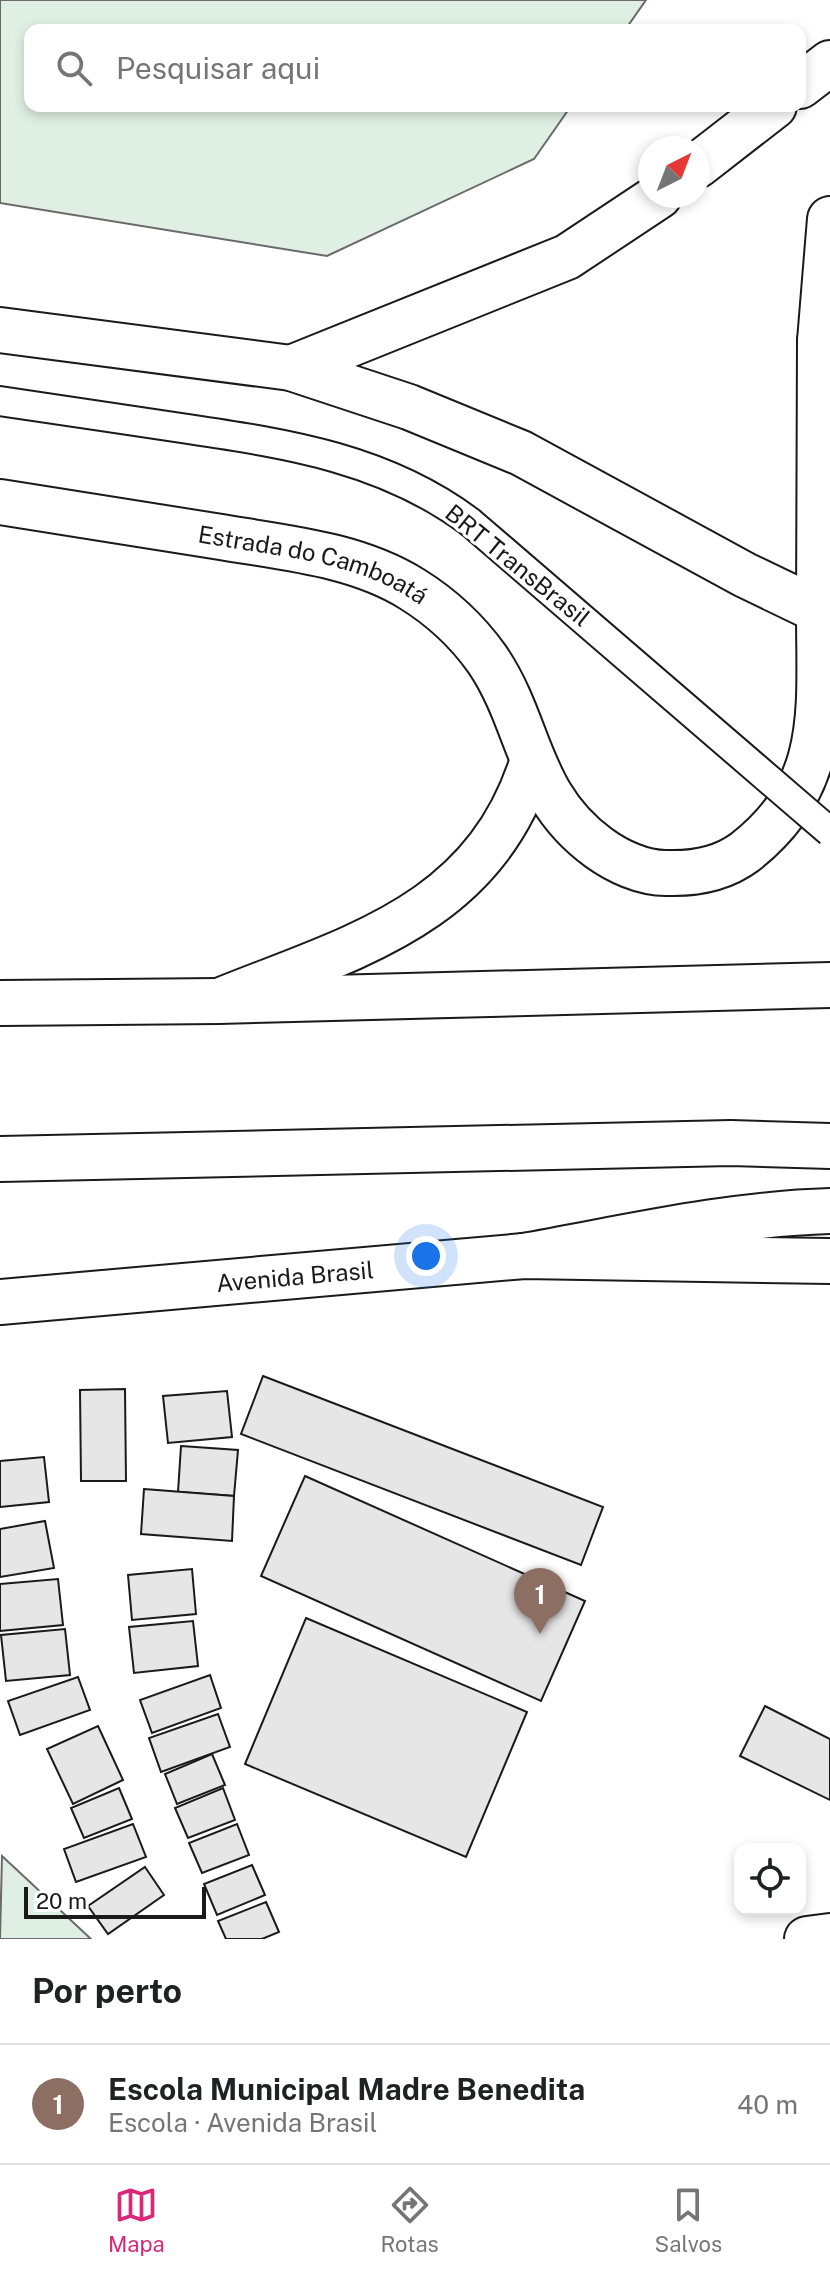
<!DOCTYPE html>
<html lang="pt">
<head>
<meta charset="utf-8">
<style>
  body { margin:0; font-family:"Public Sans",sans-serif; background:#f2f2f2; color:#202124 }
  .controls { position:absolute; right:24px; bottom:24px; display:grid; overflow:hidden; border-radius:16px; box-shadow:0 4px 12px #0003 }
  .controls button { width:72px; height:72px; display:grid; place-items:center; padding:0; border:0; border-bottom:2px solid #e0e0e0; background:#fff; color:#202124; font:40px sans-serif }
  .compass { position:absolute; left:638px; top:136px; width:72px; height:72px; border-radius:50%; background:#fff; box-shadow:0 4px 12px #0003; rotate:42deg }
  .scale { position:absolute; left:24px; bottom:20px; width:182px; box-sizing:border-box; padding-left:8px; border:4px solid #1a1a1a; border-top:0; font-size:22px; line-height:28px; white-space:nowrap; color:#1a1a1a; -webkit-text-stroke:6px #fff; paint-order:stroke }
  .you { position:absolute; left:426px; top:1256px; width:28px; height:28px; margin:-20px; border:6px solid #fff; border-radius:50%; background:#1a73e8; box-shadow:0 0 0 12px #1a73e833 }
  .badge { display:grid; place-items:center; width:52px; height:52px; border-radius:50%; background:#db2777; color:#fff; font-size:26px; font-weight:700 }
  .pin { position:absolute; translate:-50% -66px; filter:drop-shadow(0 2px 4px #0008) }
  .pin::after { content:''; position:absolute; top:42px; width:28px; height:24px; background:inherit; clip-path:polygon(0 0,100% 0,50% 100%) }
  .list { margin:0; padding:0; list-style:none }
  h2 { display:flex; justify-content:space-between; align-items:center; height:104px; margin:0; padding:0 32px; font-size:34px }
  h2 small { font-size:26px; font-weight:400; color:#757577 }
  .list li { display:grid; grid-template-columns:52px 1fr auto; gap:24px; align-items:center; box-sizing:border-box; height:120px; padding:0 32px; border-top:2px solid #e0e0e0 }
  .list b { display:block; font-size:30px; white-space:nowrap }
  .list p { margin:0; font-size:26px; white-space:nowrap; color:#757577 }
  .list em { font-size:26px; font-style:normal; color:#757577 }
  .icon { flex:none; width:44px; height:44px; fill:none; stroke:currentColor; stroke-width:2; stroke-linecap:round; stroke-linejoin:round }
  .map { position:relative; flex:none; width:830px; height:1939px; overflow:hidden }
  .search { position:absolute; background:#fff; box-shadow:0 4px 12px #0003; left:24px; right:24px; top:24px; height:88px; display:flex; align-items:center; gap:20px; box-sizing:border-box; padding:0 28px; border-radius:16px; color:#757577; font-size:30px }
  .sheet { height:224px; background:#fff }
  nav { display:flex; justify-content:space-around; align-items:center; box-sizing:border-box; height:112px; border-top:2px solid #e0e0e0; background:#fff; font-size:22px; color:#757577 }
  nav a { display:grid; justify-items:center; gap:4px }
  nav .on { color:#db2777 }
  .map>svg:first-child { display:block }
  .green { fill:#e0efe3; stroke:#6a6a6a; stroke-width:2 }
  .building { fill:#e6e6e6; stroke:#1a1a1a; stroke-width:2 }
  .lines { fill:none; stroke-linecap:round; stroke-linejoin:round }
  .lane-casing { stroke:#1a1a1a; stroke-width:32 }
  .street-casing { stroke:#1a1a1a; stroke-width:48 }
  .secondary-casing { stroke:#1a1a1a; stroke-width:48 }
  .primary-casing { stroke:#1a1a1a; stroke-width:48 }
  .highway-casing { stroke:#1a1a1a; stroke-width:48 }
  .lane { stroke:#fff; stroke-width:28 }
  .street { stroke:#fff; stroke-width:44 }
  .secondary { stroke:#fff; stroke-width:44 }
  .primary { stroke:#fff; stroke-width:44 }
  .highway { stroke:#fff; stroke-width:44 }
  .lane-bridge-casing { stroke:#1a1a1a; stroke-width:32; stroke-linecap:butt }
  .lane-bridge { stroke:#fff; stroke-width:28 }
  .labels { text-anchor:middle; dominant-baseline:central; stroke-width:6; stroke-linejoin:round; paint-order:stroke }
  .street-label { font-size:24px; fill:#1a1a1a; stroke:#fff }
</style>
</head>
<body>
<div class="map">
<svg width="830" height="1939" viewBox="0 0 830 1939">
  <rect width="100%" height="100%" fill="#fff"/>
  <!-- green -->
  <g class="green">
    <path d="M0 0H646L625 30H30V106H571L534 159 327 256 0 203Z"/>
    <path d="M2 1856 91 1939H0Z"/>
  </g>
  <!-- building -->
  <g class="building">
    <path d="M263 1376 603 1507 581 1565 241 1434Z"/>
    <path d="M125 1389 126 1481H81L80 1390Z"/>
    <path d="M227 1391 232 1437 168 1443 163 1396Z"/>
    <path d="M181 1446 238 1450 234 1496 178 1492Z"/>
    <path d="M44 1457 49 1502 0 1507V1461Z"/>
    <path d="M305 1476 585 1601 541 1701 261 1576Z"/>
    <path d="M144 1489 234 1496 232 1541 141 1534Z"/>
    <path d="M45 1521 54 1568 0 1577V1529Z"/>
    <path d="M192 1569 196 1614 132 1620 128 1575Z"/>
    <path d="M58 1579 63 1625 0 1631V1584Z"/>
    <path d="M306 1618 527 1712 466 1857 245 1764Z"/>
    <path d="M193 1621 198 1666 134 1673 129 1627Z"/>
    <path d="M65 1629 70 1675 6 1681 1 1635Z"/>
    <path d="M210 1675 221 1708 152 1733 140 1700Z"/>
    <path d="M78 1677 90 1710 20 1735 8 1701Z"/>
    <path d="M765 1706 830 1739V1800L740 1756Z"/>
    <path d="M218 1714 230 1747 161 1772 149 1738Z"/>
    <path d="M98 1726 123 1780 73 1804 47 1749Z"/>
    <path d="M212 1754 225 1785 177 1804 165 1774Z"/>
    <path d="M119 1788 132 1819 84 1838 71 1808Z"/>
    <path d="M223 1788 235 1820 188 1838 175 1808Z"/>
    <path d="M133 1824 146 1857 76 1882 64 1849Z"/>
    <path d="M237 1824 249 1855 202 1873 189 1843Z"/>
    <path d="M252 1865 265 1895 217 1915 204 1884Z"/>
    <path d="M145 1867 164 1895 108 1934 88 1906Z"/>
    <path d="M266 1902 279 1932 262 1939H226L218 1921Z"/>
  </g>
  <g class="lines">
    <defs>
      <path id="lane" d="M0 401C63 410 125 420 188 429 289 444 386 459 470 522"/>
      <path id="street" d="M807 1939 830 1936"/>
      <g id="secondary">
        <path d="M800 86 830 63"/>
        <path d="M698 165 774 106"/>
        <path d="M291 368 567 257 659 196"/>
        <path d="M819 612 820 341 830 219"/>
      </g>
      <g id="primary">
        <path d="M0 330 291 368 409 407 521 453 745 575 830 616"/>
        <path d="M820 341 830 370"/>
        <path id="s1" d="M0 502C74 514 147 525 221 537 285 548 356 554 412 589 441 607 467 631 487 659 532 725 526 795 599 848 617 861 642 873 666 873 694 874 721 870 745 852 830 785 819 712 819 612"/>
        <path d="M224 999C356 946 483 914 532 763"/>
        <path id="s2" d="M0 1302 524 1256 830 1261"/>
      </g>
      <g id="highway">
        <path d="M0 1003 219 1001 830 985"/>
        <path d="M0 1159 731 1143 830 1146"/>
        <path d="M524 1256C625 1238 727 1214 830 1211"/>
      </g>
    </defs>
    <!-- lane casing -->
    <use href="#lane" class="lane-casing"/>
    <!-- street casing -->
    <use href="#street" class="street-casing"/>
    <!-- secondary casing -->
    <use href="#secondary" class="secondary-casing"/>
    <!-- primary casing -->
    <use href="#primary" class="primary-casing"/>
    <!-- highway casing -->
    <use href="#highway" class="highway-casing"/>
    <!-- lane -->
    <use href="#lane" class="lane"/>
    <!-- street -->
    <use href="#street" class="street"/>
    <!-- secondary -->
    <use href="#secondary" class="secondary"/>
    <!-- primary -->
    <use href="#primary" class="primary"/>
    <!-- highway -->
    <use href="#highway" class="highway"/>
    <defs>
      <path id="lane-bridge" d="M470 522 830 832"/>
    </defs>
    <!-- lane-bridge casing -->
    <use href="#lane-bridge" class="lane-bridge-casing"/>
    <!-- lane-bridge -->
    <use href="#lane-bridge" class="lane-bridge"/>
  </g>
  <g class="labels">
    <!-- street labels -->
    <g class="street-label">
      <text transform="translate(518 565) rotate(39)">BRT TransBrasil</text>
      <text stroke="none"><textPath href="#s1" startOffset="320">Estrada do Camboatá</textPath></text>
      <text stroke="none"><textPath href="#s2" startOffset="296">Avenida Brasil</textPath></text>
    </g>
  </g>
</svg>
<div class="controls">
<button><svg class="icon" aria-label="locate" viewBox="0 0 24 24"><circle cx="12" cy="12" r="6"/><path d="M12 2v4M12 18v4M2 12h4M18 12h4"/></svg></button>
</div>
<svg class="compass" viewBox="-18 -18 36 36"><path d="M0-13l5 13h-10z" fill="#e53935"/><path d="M0 13l5-13h-10z" fill="#757577"/></svg>
<div class="scale">20 m</div>
<div class="you"></div>
<div class="pin badge" style="left:540px;top:1634px;background:#8d6e63">1</div>
<div class="search"><svg class="icon" aria-label="search" viewBox="0 0 24 24"><circle cx="10" cy="10" r="6"/><path d="M15 15l6 6"/></svg>Pesquisar aqui</div>
</div>
<section class="sheet">
<h2>Por perto<small></small></h2>
<ul class="list">
<li><span class="badge" style="background:#8d6e63">1</span><div><b>Escola Municipal Madre Benedita</b><p>Escola · Avenida Brasil</p></div><em>40 m</em></li>
</ul>
</section>
<nav>
<a class="on"><svg class="icon" aria-label="map" viewBox="0 0 24 24"><path d="M3 6l6-2 6 2 6-2v14l-6 2-6-2-6 2zM9 4v14M15 6v14"/></svg>Mapa</a>
<a><svg class="icon" aria-label="directions" viewBox="0 0 24 24"><path d="M12 3l9 9-9 9-9-9zM9 14v-3h6M13 9l2 2-2 2"/></svg>Rotas</a>
<a><svg class="icon" aria-label="saved" viewBox="0 0 24 24"><path d="M7 4h10v16l-5-4-5 4z"/></svg>Salvos</a>
</nav>
</body>
</html>
